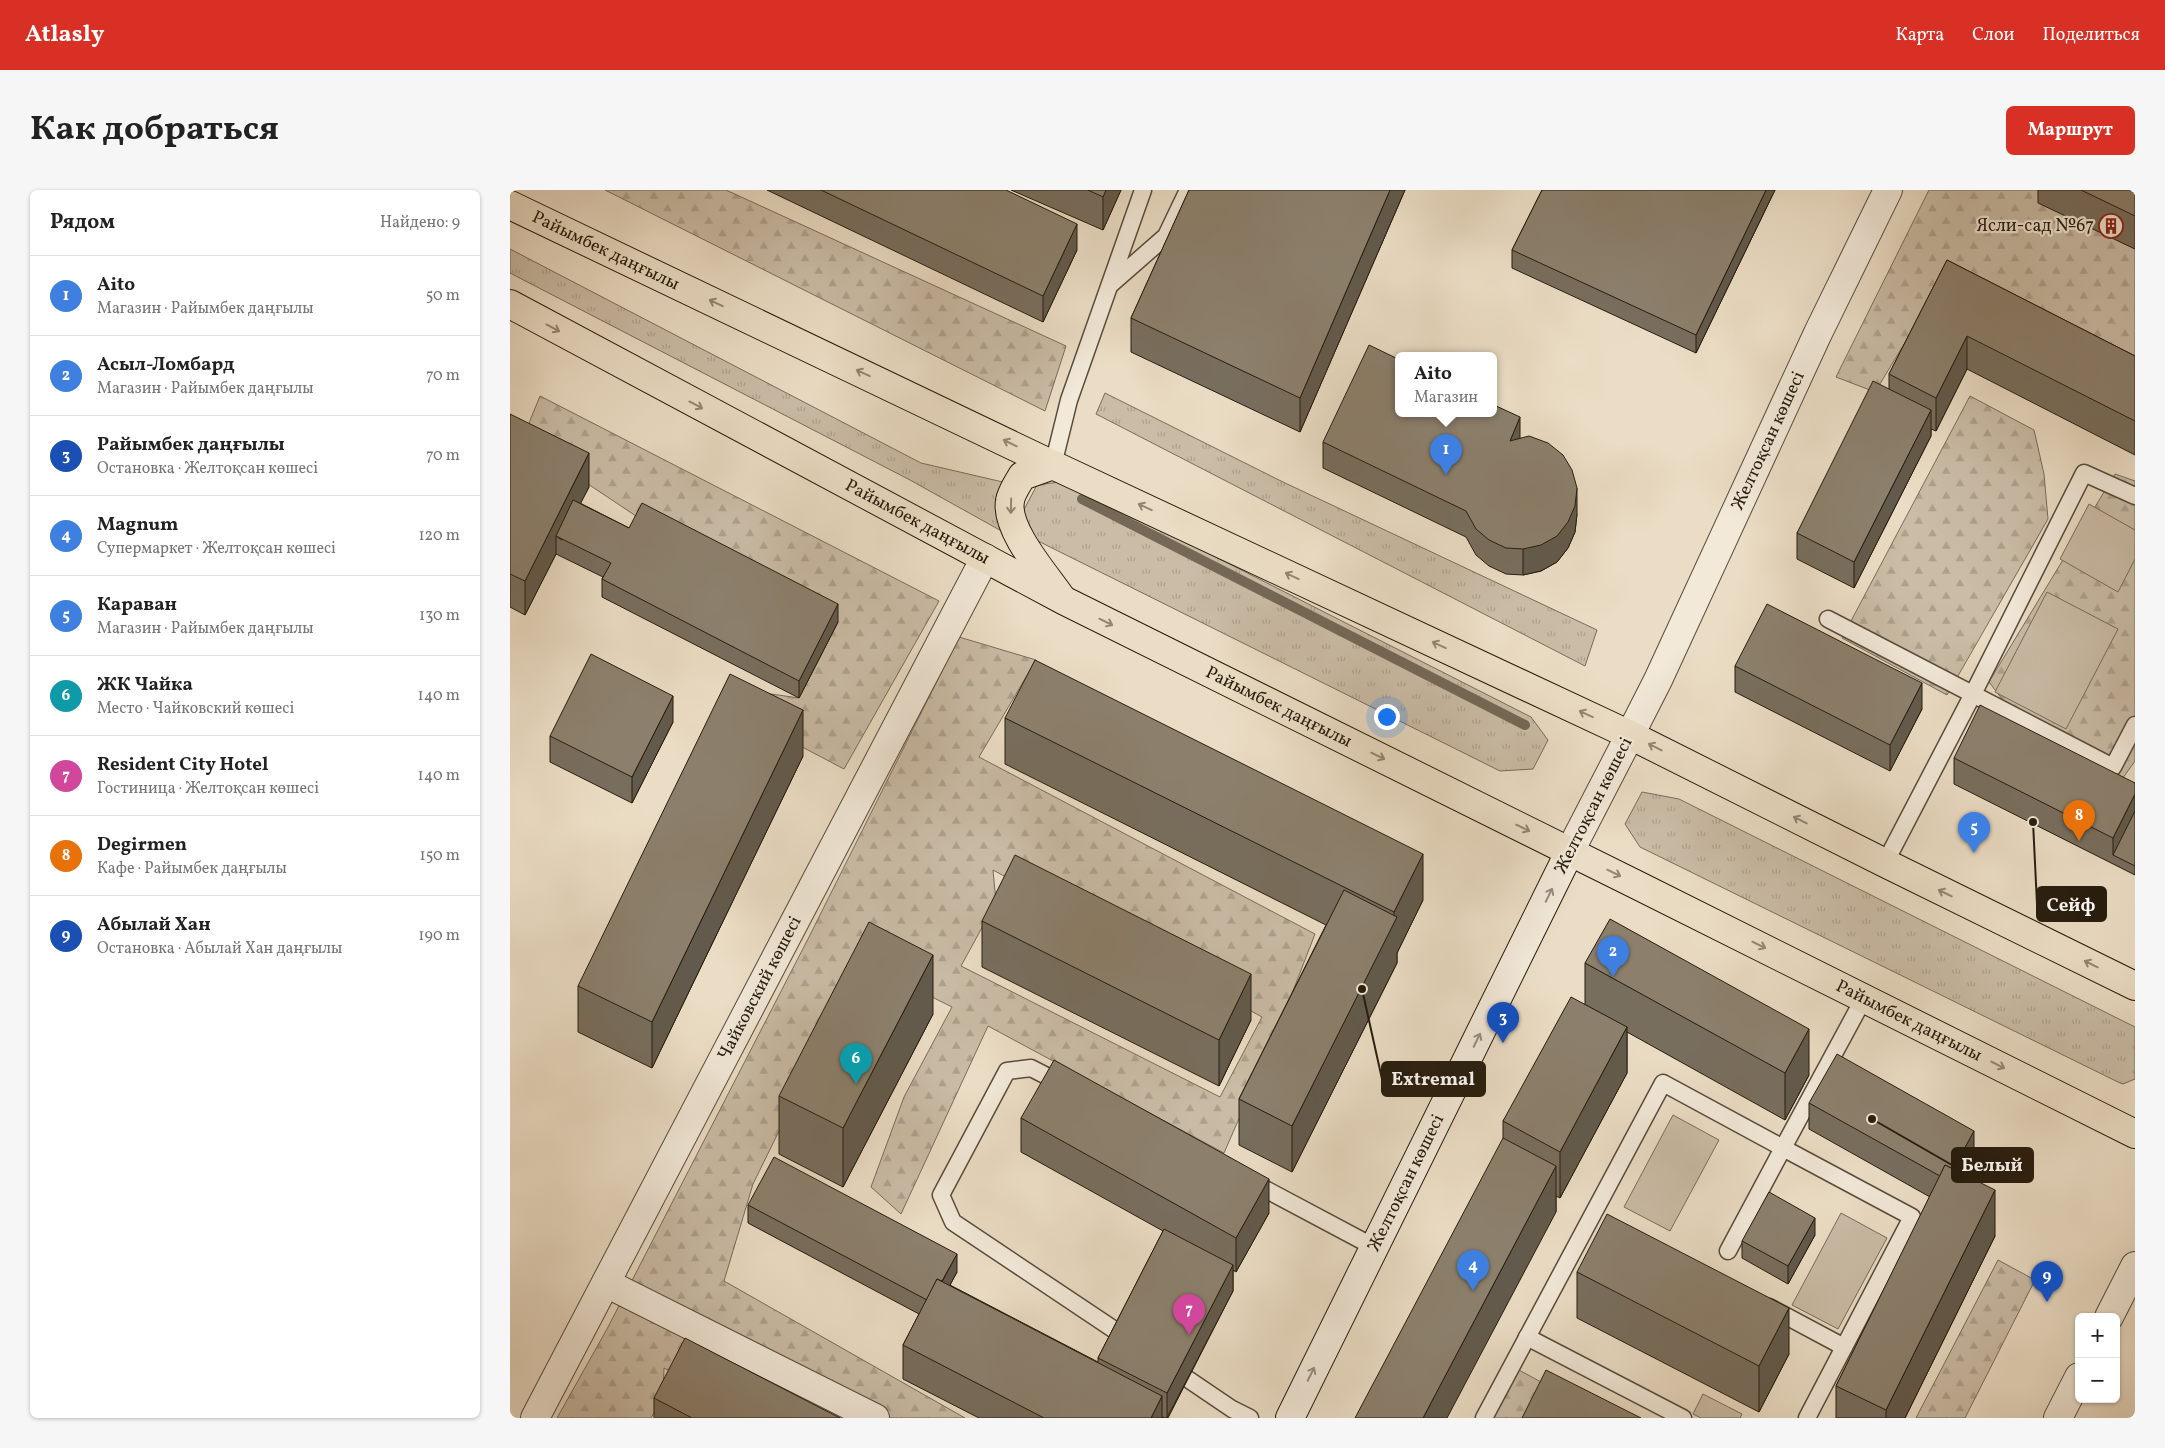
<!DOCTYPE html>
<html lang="ru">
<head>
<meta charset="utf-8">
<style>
  body { margin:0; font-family:Vollkorn,serif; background:#f6f6f6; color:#222 }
  .controls { position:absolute; right:15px; bottom:15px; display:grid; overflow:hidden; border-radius:8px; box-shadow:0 1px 4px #0004 }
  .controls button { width:45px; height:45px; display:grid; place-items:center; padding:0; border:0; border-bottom:1px solid #e0e0e0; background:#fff; color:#222; font:25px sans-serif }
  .you { position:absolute; left:876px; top:526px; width:18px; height:18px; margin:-12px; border:4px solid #fff; border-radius:50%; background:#1a73e8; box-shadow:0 0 0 8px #1a73e833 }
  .badge { display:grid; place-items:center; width:32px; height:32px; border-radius:50%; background:#d93025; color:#fff; font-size:16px; font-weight:700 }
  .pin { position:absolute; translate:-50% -41px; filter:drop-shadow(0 1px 2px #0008) }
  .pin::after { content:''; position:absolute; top:26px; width:18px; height:15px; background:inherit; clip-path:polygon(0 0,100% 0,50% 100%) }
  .popup { position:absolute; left:885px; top:162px; width:102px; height:65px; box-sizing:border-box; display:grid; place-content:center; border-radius:8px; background:#fff; filter:drop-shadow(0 1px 4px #0005); font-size:16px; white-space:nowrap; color:#767676 }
  .popup b { font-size:19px; color:#222 }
  .popup::after { content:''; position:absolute; left:50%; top:100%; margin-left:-10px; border:10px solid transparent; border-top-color:#fff }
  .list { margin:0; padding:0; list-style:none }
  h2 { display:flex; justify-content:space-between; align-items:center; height:65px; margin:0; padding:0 20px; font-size:21px }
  h2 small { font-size:16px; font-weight:400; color:#767676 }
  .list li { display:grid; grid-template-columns:32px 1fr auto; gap:15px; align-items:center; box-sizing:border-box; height:80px; padding:0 20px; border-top:1px solid #e0e0e0 }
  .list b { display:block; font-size:19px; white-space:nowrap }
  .list p { margin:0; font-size:16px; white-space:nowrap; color:#767676 }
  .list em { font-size:16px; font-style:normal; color:#767676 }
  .map { position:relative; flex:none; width:1625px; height:1228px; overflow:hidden; border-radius:8px }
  header { display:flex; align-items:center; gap:30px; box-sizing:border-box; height:70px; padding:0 25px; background:#d93025; color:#fff }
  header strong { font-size:24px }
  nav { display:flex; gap:28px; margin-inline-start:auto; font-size:18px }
  .intro { display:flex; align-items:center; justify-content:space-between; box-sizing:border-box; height:120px; padding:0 30px }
  h1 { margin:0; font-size:35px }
  .button { padding:12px 22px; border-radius:8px; background:#d93025; color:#fff; font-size:18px; font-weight:700 }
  main { display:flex; gap:30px; padding:0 30px }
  aside { flex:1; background:#fff; border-radius:8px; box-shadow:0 1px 4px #0004 }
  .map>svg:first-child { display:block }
  .grass { fill:url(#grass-tufts); stroke:#786c5a }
  .forest { fill:url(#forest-firs); stroke:#786c5a; fill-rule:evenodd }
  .pitch { fill:#cabca6; stroke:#786c5a }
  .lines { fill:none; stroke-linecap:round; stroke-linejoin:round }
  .stream { stroke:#746857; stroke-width:10 }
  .service-casing { stroke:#574c3c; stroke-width:19 }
  .minor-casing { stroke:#574c3c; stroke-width:30 }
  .tertiary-casing { stroke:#574c3c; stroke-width:30 }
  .secondary-casing { stroke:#261c0e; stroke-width:30 }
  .primary-casing { stroke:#261c0e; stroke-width:30 }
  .service { stroke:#f2e9d9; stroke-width:16 }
  .minor { stroke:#f2e9d9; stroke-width:28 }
  .tertiary { stroke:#f2e9d9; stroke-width:28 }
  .secondary { stroke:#f2e9d9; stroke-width:28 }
  .primary { stroke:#ebddc5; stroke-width:28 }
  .wall { fill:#786e5e; stroke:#261c0e }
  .shaded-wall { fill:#625a4c; stroke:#261c0e }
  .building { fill:#8c806d; stroke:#261c0e }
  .oneway { stroke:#928673 }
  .oneway2 { stroke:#968d7e }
  .labels { text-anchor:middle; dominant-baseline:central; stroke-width:4.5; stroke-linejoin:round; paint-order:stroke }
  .poi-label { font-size:18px; fill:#261c0e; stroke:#f2e9d9; text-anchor:end }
  .street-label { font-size:18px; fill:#261c0e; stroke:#f2e9d9 }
  .leader { fill:none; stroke:#261c0e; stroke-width:2 }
  .callout-dot { fill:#261c0e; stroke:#f2e9d9; stroke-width:2 }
  .callout { fill:#261c0e; stroke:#261c0e; stroke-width:2 }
  .callout-label { font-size:19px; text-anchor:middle; font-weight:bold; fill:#fff }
</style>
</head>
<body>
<header>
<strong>Atlasly</strong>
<nav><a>Карта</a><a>Слои</a><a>Поделиться</a></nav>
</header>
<div class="intro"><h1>Как добраться</h1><a class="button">Маршрут</a></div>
<main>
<aside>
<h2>Рядом<small>Найдено: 9</small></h2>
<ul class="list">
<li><span class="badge" style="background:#3f7fe0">1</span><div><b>Aito</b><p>Магазин · Райымбек даңғылы</p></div><em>50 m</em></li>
<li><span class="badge" style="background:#3f7fe0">2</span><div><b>Асыл-Ломбард</b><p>Магазин · Райымбек даңғылы</p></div><em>70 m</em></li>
<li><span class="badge" style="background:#1a4fb4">3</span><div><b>Райымбек даңғылы</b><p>Остановка · Желтоқсан көшесі</p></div><em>70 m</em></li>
<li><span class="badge" style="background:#3f7fe0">4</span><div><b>Magnum</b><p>Супермаркет · Желтоқсан көшесі</p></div><em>120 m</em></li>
<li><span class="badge" style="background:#3f7fe0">5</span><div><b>Караван</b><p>Магазин · Райымбек даңғылы</p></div><em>130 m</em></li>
<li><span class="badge" style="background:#0f9aa8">6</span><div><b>ЖК Чайка</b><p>Место · Чайковский көшесі</p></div><em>140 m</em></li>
<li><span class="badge" style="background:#d1479c">7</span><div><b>Resident City Hotel</b><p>Гостиница · Желтоқсан көшесі</p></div><em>140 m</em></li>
<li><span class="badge" style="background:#e8710a">8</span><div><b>Degirmen</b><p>Кафе · Райымбек даңғылы</p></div><em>150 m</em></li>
<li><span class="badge" style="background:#1a4fb4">9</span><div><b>Абылай Хан</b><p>Остановка · Абылай Хан даңғылы</p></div><em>190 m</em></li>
</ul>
</aside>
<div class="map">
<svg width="1625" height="1228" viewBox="0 0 1625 1228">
  <defs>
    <pattern id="grass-tufts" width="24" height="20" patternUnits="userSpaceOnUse" patternTransform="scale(1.25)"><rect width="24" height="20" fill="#cabca6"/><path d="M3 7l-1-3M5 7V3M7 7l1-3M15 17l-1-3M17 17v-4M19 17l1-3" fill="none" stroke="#ada18e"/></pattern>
    <pattern id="forest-firs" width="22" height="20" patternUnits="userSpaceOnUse" patternTransform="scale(1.25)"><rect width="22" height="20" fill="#cabca6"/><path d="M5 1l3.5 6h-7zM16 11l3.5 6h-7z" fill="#ada18e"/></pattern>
  </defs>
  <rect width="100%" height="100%" fill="#ebddc5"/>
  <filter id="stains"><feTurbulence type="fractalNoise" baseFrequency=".004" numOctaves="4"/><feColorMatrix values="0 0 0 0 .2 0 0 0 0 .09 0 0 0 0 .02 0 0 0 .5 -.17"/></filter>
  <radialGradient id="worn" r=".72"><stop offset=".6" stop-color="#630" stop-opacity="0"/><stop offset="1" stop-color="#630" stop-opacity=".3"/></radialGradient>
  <!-- grass -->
  <g class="grass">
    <path d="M0 59 411 273 497 293 487 306 486 325 504 348 400 290 0 83Z"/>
    <path d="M595 203 773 292 1087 440 1075 476 586 224Z"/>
    <path d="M556 291 1021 527 1038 550 1023 579 990 581 524 349 510 327 527 295Z"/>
    <path d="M1132 602 1169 609 1625 837V889L1613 894 1610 893 1130 657 1115 634Z"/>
  </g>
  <!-- forest -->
  <g class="forest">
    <path d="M95 0H216L556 156 535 221Z"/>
    <path d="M1419 0H1625V188L1433 90 1365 202 1326 187Z"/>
    <path d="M30 206 429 411 334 579 218 518 247 502 289 508 328 432 132 330 12 250Z"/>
    <path d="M1460 206 1524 240 1534 284 1538 329 1437 505 1332 448Z"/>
    <path d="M1605 284 1625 291V571L1610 592 1518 543 1479 492Z"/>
    <path d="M449 447 526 470 469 567 805 744 769 837 714 963 478 836 391 1024 361 997 394 907 442 817 352 772 243 994 214 1091 455 1228H256L154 1178 153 1208 141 1228H47L97 1139 299 747ZM483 680 752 827 710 907 451 776 486 712Z"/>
    <path d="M1488 1070 1525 1090 1455 1228H1406Z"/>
    <path d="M1007 1179 1033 1193 1016 1228H983Z"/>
  </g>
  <!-- pitch -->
  <g class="pitch">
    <path d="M1579 314 1625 340V369L1608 402 1550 369Z"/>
    <path d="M1537 402 1608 439 1556 539 1485 502Z"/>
    <path d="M1163 925 1209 950 1160 1041 1114 1017Z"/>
    <path d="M1331 1023 1377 1048 1328 1139 1282 1115Z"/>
    <path d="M1193 1204 1232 1224 1230 1228H1191L1183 1224Z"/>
  </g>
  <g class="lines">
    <!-- stream -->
    <path class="stream" d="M572 309 1015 535"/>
    <defs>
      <g id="service">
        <path d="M600 95 656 46 678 0"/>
        <path d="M543 275 559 210 633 0"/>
        <path d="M1318 429 1603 577 1625 535"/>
        <path d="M1375 673 1463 504 1574 283 1625 306"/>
        <path d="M554 895 521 878 497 881 431 1005 443 1032 621 1151"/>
        <path d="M740 991 864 1057"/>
        <path d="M1218 1061 1273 958 1402 1027 1297 1228"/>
        <path d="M1259 1117 1334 1157"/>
        <path d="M1017 1147 1173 1228"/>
        <path d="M660 1177 722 1219 740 1228"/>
        <path d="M974 1228 1153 893 1273 958 1354 808"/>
      </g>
      <g id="minor">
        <path id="s1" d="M1120 545 1148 490 1308 143 1378 0"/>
        <path d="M96 1093 365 1228"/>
        <path id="s2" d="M25 1228 475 368"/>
      </g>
      <g id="tertiary">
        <path d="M1060 661 1120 545"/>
        <path d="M1599 1127 1625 1076"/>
        <path d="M1548 1228 1569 1187"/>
      </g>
      <g id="secondary">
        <path id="s3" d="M780 1228 1060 661"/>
      </g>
      <g id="primary">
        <path id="s4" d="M0 15 543 275 1120 545 1375 673 1625 796"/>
        <path id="s5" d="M0 114 553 410 1127 695 1625 944"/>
        <path d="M543 275 512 286C508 293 501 303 500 311 495 339 534 383 550 406"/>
      </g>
    </defs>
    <!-- service casing -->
    <use href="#service" class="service-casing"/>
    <!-- minor casing -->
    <use href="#minor" class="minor-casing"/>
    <!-- tertiary casing -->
    <use href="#tertiary" class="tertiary-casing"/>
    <!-- secondary casing -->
    <use href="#secondary" class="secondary-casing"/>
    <!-- primary casing -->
    <use href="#primary" class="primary-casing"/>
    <!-- service -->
    <use href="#service" class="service"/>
    <!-- minor -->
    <use href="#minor" class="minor"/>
    <!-- tertiary -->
    <use href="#tertiary" class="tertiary"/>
    <!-- secondary -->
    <use href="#secondary" class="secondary"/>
    <!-- primary -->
    <use href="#primary" class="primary"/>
  </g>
  <!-- wall -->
  <g class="wall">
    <path d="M257 0H496L567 60 533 132Z"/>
    <path d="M501 0H611L593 40Z"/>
    <path d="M679 0H895L790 242 621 162V128Z"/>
    <path d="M1032 0H1265L1186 163 1002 78V60Z"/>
    <path d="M1528 0H1625V59L1528 13Z"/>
    <path d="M1437 70 1625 166V265L1457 179 1426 241 1421 239V246L1344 398 1287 369V343L1379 199V184Z"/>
    <path d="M0 224 79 297 70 313 119 338 328 432 289 508 92 407V389L93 387 46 364 15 425 0 417Z"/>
    <path d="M1010 248 1067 324 1065 342 1058 358 1047 372 1031 381 1013 385 996 384 979 376 966 365 956 347 813 278V252Z"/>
    <path d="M1225 476 1412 519 1380 581 1225 502Z"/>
    <path d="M495 528 913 710 887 763V773L782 982 729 955V909L816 735 495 574Z"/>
    <path d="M163 532 122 613 40 572V546Z"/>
    <path d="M293 566 142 878 68 842V796Z"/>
    <path d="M1444 568 1625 593V685L1444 594Z"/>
    <path d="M472 731 741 830 709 896 472 777Z"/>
    <path d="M1075 773 1299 885 1275 930 1117 842V883L1050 1008 1046 1006V1022L993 948V931L1075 814Z"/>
    <path d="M423 824 333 997 269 964V906Z"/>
    <path d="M1299 913 1464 967 1455 985 1485 1046 1395 1228H1326V1196L1420 1007 1299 939Z"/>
    <path d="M511 928 759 1023 726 1082 723 1080V1101L658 1228H655L652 1227V1228H469L393 1189V1155L409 1124 238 1033V1015L447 1082 440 1095 588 1172V1168L653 1041 511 962Z"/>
    <path d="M1305 1045 1278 1094 1232 1068V1051Z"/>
    <path d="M1067 1082 1279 1164 1249 1222 1067 1128Z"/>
    <path d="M144 1208 330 1228H144Z"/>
  </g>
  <!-- shaded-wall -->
  <g class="shaded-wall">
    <path d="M596 0H611L593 40V7Z"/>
    <path d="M880 0H895L790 242V208Z"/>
    <path d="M1256 0H1265L1186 163V145Z"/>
    <path d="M567 34V60L533 132V106Z"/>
    <path d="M1457 146V179L1426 241V208Z"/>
    <path d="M1421 220V246L1344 398V372Z"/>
    <path d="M1010 227V253L1000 251Z"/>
    <path d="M79 263V297L52 350 46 346V364L15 425V391Z"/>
    <path d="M1067 298V324L1065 342 1058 358 1047 372 1031 381 1013 385V359Z"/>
    <path d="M328 414V432L289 508V491Z"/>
    <path d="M1412 493V519L1380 581V555Z"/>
    <path d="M163 506V532L122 613V587Z"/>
    <path d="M293 520V566L142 878V832Z"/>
    <path d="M1625 604V630L1603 665V648Z"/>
    <path d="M913 664V710L887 763V773L782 982V936L884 732V722Z"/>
    <path d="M423 765V824L333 997V938Z"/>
    <path d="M741 784V830L709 896V850Z"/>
    <path d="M1117 837V883L1050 1008V962Z"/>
    <path d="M1299 839V885L1275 930V883Z"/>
    <path d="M1464 941V967L1437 1016V990Z"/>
    <path d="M1046 976V1022L937 1228H913Z"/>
    <path d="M759 989V1023L726 1082V1048Z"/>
    <path d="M1485 1000V1046L1395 1228H1376V1220Z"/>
    <path d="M1305 1028V1045L1278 1094V1076Z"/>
    <path d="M447 1064V1082L421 1130V1112Z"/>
    <path d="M723 1075V1101L657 1228V1203Z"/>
    <path d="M1279 1118V1164L1249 1222V1176Z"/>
    <path d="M652 1206V1228H641Z"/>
  </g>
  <!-- building -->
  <g class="building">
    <path d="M311 0H496L567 34 533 106Z"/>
    <path d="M578 0H596L593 7Z"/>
    <path d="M679 0H880L790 208 621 128Z"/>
    <path d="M1032 0H1256L1186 145 1002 60Z"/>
    <path d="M1571 0H1625V26Z"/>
    <path d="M1437 70 1625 166V231L1457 146 1426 208 1379 184Z"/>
    <path d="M859 155 888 169V224H984V215L1010 227 1000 251 1019 246 1038 253 1053 265 1062 280 1067 298 1065 316 1058 332 1047 346 1031 355 1013 359 996 358 979 350 966 339 956 321 813 252Z"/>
    <path d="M1363 191 1421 220 1344 372 1287 343Z"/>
    <path d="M0 224 79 263 15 391 0 384Z"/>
    <path d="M63 310 119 338 132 313 328 414 289 491 92 389 101 373 46 346Z"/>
    <path d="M1257 414 1412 493 1380 555 1225 476Z"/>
    <path d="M81 464 163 506 122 587 40 546Z"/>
    <path d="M525 470 913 664 884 722 495 528Z"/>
    <path d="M220 484 293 520 142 832 68 796Z"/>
    <path d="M1470 515 1625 593V604L1603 648 1444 568Z"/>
    <path d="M1625 621V676L1603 665Z"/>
    <path d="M505 665 741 784 709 850 472 731Z"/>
    <path d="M834 700 887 727 782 936 729 909Z"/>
    <path d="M1100 729 1299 839 1275 883 1075 773Z"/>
    <path d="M359 732 423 765 333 938 269 906Z"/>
    <path d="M1061 807 1117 837 1050 962 993 931Z"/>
    <path d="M1327 864 1464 941 1443 979 1435 975 1430 986 1299 913Z"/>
    <path d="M544 870 759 989 726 1048 511 928Z"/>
    <path d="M993 948 1046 976 913 1228H845Z"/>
    <path d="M264 967 447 1064 432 1091 427 1089 417 1110 238 1015Z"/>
    <path d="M1435 975 1485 1000 1376 1220 1326 1196Z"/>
    <path d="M1259 1002 1305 1028 1278 1076 1232 1051Z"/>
    <path d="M1097 1024 1279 1118 1249 1176 1067 1082Z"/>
    <path d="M654 1039 723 1075 657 1203 588 1168Z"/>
    <path d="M427 1089 652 1206 641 1228H534L393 1155Z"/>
    <path d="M175 1148 330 1228H182L144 1208Z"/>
    <path d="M1036 1180 1131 1228H1012Z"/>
  </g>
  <!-- one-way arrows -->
  <defs><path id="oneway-shaft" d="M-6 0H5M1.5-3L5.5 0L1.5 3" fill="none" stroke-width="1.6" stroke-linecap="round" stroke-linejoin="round" transform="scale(1.25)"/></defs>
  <g class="oneway">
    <use href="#oneway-shaft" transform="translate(206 113) rotate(-155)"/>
    <use href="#oneway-shaft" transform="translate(43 138) rotate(28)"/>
    <use href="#oneway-shaft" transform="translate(353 183) rotate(-155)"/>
    <use href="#oneway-shaft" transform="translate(186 215) rotate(28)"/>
    <use href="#oneway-shaft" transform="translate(500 253) rotate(-154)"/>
    <use href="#oneway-shaft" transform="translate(501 316) rotate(91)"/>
    <use href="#oneway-shaft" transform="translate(635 317) rotate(-155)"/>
    <use href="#oneway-shaft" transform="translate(782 386) rotate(-155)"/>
    <use href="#oneway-shaft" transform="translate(596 432) rotate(26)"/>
    <use href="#oneway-shaft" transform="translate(929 455) rotate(-155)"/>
    <use href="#oneway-shaft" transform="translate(1076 524) rotate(-155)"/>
    <use href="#oneway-shaft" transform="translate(1145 557) rotate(-153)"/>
    <use href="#oneway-shaft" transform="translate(868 566) rotate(26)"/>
    <use href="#oneway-shaft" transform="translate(1290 630) rotate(-153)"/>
    <use href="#oneway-shaft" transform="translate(1013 638) rotate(26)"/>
    <use href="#oneway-shaft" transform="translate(1104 683) rotate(26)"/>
    <use href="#oneway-shaft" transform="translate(1435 703) rotate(-154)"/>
    <use href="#oneway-shaft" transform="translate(1249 755) rotate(26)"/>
    <use href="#oneway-shaft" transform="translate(1581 774) rotate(-154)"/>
    <use href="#oneway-shaft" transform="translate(1488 875) rotate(27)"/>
  </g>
  <g class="oneway2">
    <use href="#oneway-shaft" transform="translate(1039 705) rotate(-64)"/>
    <use href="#oneway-shaft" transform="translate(967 850) rotate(-64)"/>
    <use href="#oneway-shaft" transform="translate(801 1184) rotate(-64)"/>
  </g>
  <!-- icons -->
  <defs>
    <symbol id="building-ring" viewBox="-11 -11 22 22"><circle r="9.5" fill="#f2e9d9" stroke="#8f2418" stroke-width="1.5"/><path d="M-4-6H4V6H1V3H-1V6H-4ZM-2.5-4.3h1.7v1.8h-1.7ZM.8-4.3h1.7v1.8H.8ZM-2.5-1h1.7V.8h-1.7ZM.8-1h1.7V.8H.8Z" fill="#8f2418"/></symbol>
  </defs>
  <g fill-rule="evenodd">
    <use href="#building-ring" x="1587" y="22" width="28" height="28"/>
  </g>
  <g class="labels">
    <!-- poi labels -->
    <g class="poi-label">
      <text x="1584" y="36">Ясли-сад №67</text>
    </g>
    <!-- street labels -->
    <g class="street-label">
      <text stroke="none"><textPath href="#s4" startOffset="106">Райымбек даңғылы</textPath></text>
      <text stroke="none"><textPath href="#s1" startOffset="325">Желтоқсан көшесі</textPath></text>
      <text stroke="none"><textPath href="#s5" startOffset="462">Райымбек даңғылы</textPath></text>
      <text stroke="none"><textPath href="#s5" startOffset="868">Райымбек даңғылы</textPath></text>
      <text transform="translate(1084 616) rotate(-63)">Желтоқсан көшесі</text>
      <text stroke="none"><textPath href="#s2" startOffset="485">Чайковский көшесі</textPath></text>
      <text stroke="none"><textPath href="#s5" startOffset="1572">Райымбек даңғылы</textPath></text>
      <text stroke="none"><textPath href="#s3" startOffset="262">Желтоқсан көшесі</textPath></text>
    </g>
  </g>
  <!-- callouts -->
  <path class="leader" d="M1523 632L1527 714M852 799L872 889M1362 929L1442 975"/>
  <g class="callout-dot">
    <circle cx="1523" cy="632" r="5"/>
    <circle cx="852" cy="799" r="5"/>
    <circle cx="1362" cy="929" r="5"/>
  </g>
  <g class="callout">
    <rect x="1527" y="697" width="69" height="34" rx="5"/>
    <rect x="872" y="872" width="103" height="34" rx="5"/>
    <rect x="1442" y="958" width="81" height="34" rx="5"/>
  </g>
  <g class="callout-label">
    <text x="1561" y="721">Сейф</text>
    <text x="923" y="895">Extremal</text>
    <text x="1482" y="981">Белый</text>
  </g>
  <rect width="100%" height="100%" filter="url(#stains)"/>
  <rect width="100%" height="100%" fill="url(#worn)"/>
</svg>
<div class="controls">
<button>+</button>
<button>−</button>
</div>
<div class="you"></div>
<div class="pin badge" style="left:936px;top:285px;background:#3f7fe0">1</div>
<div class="popup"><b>Aito</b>Магазин</div>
<div class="pin badge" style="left:1103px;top:787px;background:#3f7fe0">2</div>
<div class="pin badge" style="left:993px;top:853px;background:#1a4fb4">3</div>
<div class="pin badge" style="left:963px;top:1101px;background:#3f7fe0">4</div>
<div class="pin badge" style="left:1464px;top:663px;background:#3f7fe0">5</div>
<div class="pin badge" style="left:346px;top:894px;background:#0f9aa8">6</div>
<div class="pin badge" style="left:679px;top:1145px;background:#d1479c">7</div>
<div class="pin badge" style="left:1569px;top:651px;background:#e8710a">8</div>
<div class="pin badge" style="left:1537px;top:1112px;background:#1a4fb4">9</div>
</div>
</main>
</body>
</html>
